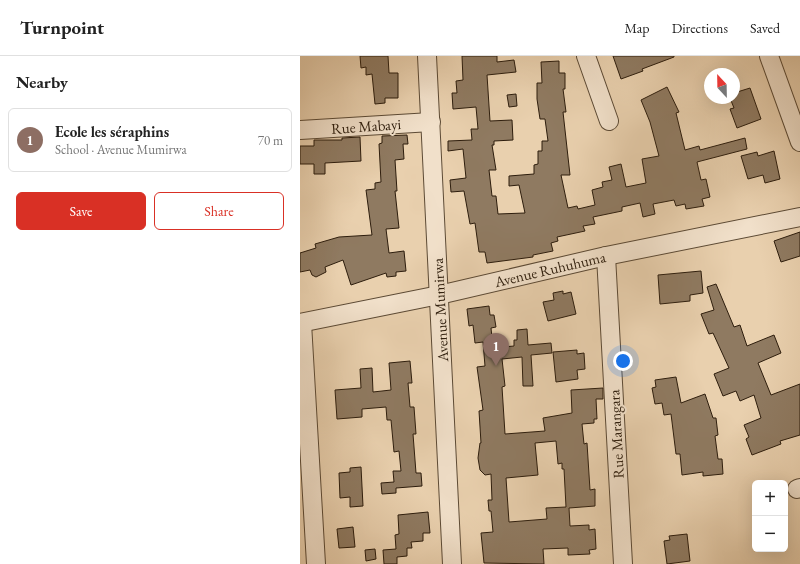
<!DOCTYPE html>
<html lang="en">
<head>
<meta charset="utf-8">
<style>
  body { margin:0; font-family:"EB Garamond",serif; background:#f6f6f6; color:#222 }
  .controls { position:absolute; right:12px; bottom:12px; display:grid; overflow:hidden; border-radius:6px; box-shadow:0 4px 16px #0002 }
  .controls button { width:36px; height:36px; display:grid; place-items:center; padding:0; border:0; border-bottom:1px solid #e0e0e0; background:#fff; color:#222; font:20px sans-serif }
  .compass { position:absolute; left:404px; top:12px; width:36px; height:36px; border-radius:50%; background:#fff; box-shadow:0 4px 16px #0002; rotate:338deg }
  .you { position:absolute; left:323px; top:305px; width:14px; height:14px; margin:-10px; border:3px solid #fff; border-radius:50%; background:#1a73e8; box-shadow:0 0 0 6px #1a73e833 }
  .badge { display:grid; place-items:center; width:26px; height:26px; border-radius:50%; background:#d93025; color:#fff; font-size:13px; font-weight:700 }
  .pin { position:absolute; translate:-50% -33px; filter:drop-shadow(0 1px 2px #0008) }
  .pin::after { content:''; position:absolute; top:21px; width:14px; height:12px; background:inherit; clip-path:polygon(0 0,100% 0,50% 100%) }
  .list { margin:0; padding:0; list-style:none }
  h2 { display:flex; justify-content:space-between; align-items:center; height:52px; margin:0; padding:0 16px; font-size:17px }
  h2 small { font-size:13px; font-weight:400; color:#767676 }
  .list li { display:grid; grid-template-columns:26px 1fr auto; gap:12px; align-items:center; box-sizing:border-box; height:64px; margin:0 8px 8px; padding:0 8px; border:1px solid #e0e0e0; border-radius:6px }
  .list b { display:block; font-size:15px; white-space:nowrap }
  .list p { margin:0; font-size:13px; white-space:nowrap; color:#767676 }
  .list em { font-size:13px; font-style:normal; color:#767676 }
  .actions { display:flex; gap:8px; padding:12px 16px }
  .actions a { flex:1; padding:9px 0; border:1px solid #d93025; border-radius:6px; text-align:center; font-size:14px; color:#d93025 }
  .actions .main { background:#d93025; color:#fff }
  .map { position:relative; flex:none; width:500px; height:508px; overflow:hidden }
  header { display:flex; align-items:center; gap:24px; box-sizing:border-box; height:56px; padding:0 20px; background:#fff; border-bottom:1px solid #e0e0e0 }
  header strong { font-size:19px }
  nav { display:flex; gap:22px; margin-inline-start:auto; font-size:14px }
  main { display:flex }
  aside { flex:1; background:#fff }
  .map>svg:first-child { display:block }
  .building { fill:#8f7a61; stroke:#2d1d0d; fill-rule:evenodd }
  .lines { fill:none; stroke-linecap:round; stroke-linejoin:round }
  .minor-casing { stroke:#5c4a35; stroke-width:20 }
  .minor { stroke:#f1e0ca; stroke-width:18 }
  .labels { text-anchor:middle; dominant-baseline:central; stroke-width:4; stroke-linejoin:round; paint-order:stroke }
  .street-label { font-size:15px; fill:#2d1d0d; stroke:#f1e0ca }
</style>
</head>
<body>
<header>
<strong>Turnpoint</strong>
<nav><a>Map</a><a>Directions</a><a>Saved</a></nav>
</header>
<main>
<aside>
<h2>Nearby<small></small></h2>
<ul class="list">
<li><span class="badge" style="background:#8d6e63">1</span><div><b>Ecole les séraphins</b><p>School · Avenue Mumirwa</p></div><em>70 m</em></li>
</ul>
<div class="actions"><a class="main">Save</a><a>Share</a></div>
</aside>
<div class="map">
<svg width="500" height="508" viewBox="0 0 500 508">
  <rect width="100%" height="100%" fill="#e9d0ae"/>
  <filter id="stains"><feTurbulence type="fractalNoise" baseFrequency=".005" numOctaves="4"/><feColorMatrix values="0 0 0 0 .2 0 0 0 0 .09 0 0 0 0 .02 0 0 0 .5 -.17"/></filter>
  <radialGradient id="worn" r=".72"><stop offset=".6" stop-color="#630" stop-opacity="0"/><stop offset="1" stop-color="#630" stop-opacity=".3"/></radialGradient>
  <!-- building -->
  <g class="building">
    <path d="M60 0H88L89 17H98V42H85V47L75 48 72 18 66 19V11L61 12Z"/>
    <path d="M162 0H197V6L214 4 216 16 187 19 190 65 212 64 213 84 194 85V89H192L196 114H189L192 140H196L198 158 225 157 219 129 209 130V120L234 118V109L238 108V95H242V85H248L245 63H240L237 43V27H242L241 6 259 5V17H265V33H263L266 56H263L270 119H261L268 152 277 150 278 153 295 149 292 134 303 131 302 126 312 124 309 111 321 108 326 131 346 127 342 103 359 100 350 66 341 44 367 31 379 56 376 57 385 94 399 90 400 94 445 82 447 93 397 106 401 124 406 123 410 141 402 143 404 150 386 153 385 148 376 150 374 144 353 148 355 158 343 161 340 147 322 151V155L293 161 295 168 283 170 285 175 257 181 258 185 251 187 253 195 233 199V201L187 207 185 196H179L175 167 170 168 164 135 151 136 150 124 166 122 163 93 148 95V85L172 84 171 73H178L176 51 153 53 152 37H157L156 25 163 24Z"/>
    <path d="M313 0H374V1L342 13 343 15 321 23Z"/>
    <path d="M450 32 461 63 437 72 430 53 434 52 430 42H434V37Z"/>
    <path d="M216 38 217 50 209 51 207 39Z"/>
    <path d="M107 79 108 88H103L104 103 95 104 97 135H95L99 172 86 173 89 197 104 195 106 215 96 216V220L87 221 86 217 51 229 43 204 25 211 26 216 16 221 12 219 10 214 0 216V197L16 192 15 188 39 181 72 179 66 134 75 133V127L81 126 79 88 82 87V80Z"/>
    <path d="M60 81 61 105 25 107V118H14V108H0V90H14V84H42V82Z"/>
    <path d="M474 95 480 123 465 127 463 119 448 123 441 100 457 96 458 100Z"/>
    <path d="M500 176V200L481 206 474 185Z"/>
    <path d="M401 215 403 237 390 239V245L360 248 358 219Z"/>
    <path d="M416 228 434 271 440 269 447 290 474 279 481 297 458 307 471 339 500 328V379L480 385 481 388 452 399 446 383 449 381 444 369 461 362 454 339 440 345 436 335 423 340 414 318 429 312 413 277 409 278 401 258 414 254 407 231Z"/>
    <path d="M263 235V238L271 236 276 258 248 265 243 246 254 244 253 237Z"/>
    <path d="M189 250 190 259H194L196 271 191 272 193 292 214 290V284H217V274L227 273 228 289 251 287 252 297 231 299 233 330H223L222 301 202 303 205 330 202 331 205 378 245 375 243 362 272 357 271 334 303 332V343H296L297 363H294V367L282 368 284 388 287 387 290 434 295 433V450L269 452 270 470 289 469V474L295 473 296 493 289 494 290 498 268 499V492L243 493 244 508 184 507 181 477 193 476 191 455H189L188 444H192L191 418 185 419 180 414 178 402 180 387H181L179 355 183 354 177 311 185 310 183 286 175 287 173 269 169 270 167 253ZM256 385 258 408 262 407V413H264L266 451 246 452 247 463 209 466 206 422 238 419 235 387Z"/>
    <path d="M277 294V298L284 297 285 313 277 314 278 323 256 326 253 296Z"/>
    <path d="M110 305 112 327H108L110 351H114L116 378H113L116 417H121L122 430 96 432V437L82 438 81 427 94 426 93 415H101L99 395 94 396 91 364H87L86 351 62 353V361L37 363 35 334 61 332 60 313 72 312 73 336 91 334 89 307Z"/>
    <path d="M376 321 381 347 405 338 413 362H416L418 379 415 380 418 403H422L423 418 403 420V416L382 419 380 398H376L371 358 364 359 362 347 355 348 352 332 356 331 355 324Z"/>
    <path d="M61 411 63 450 50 451V441L40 442 39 417 50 416V412Z"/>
    <path d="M128 456 130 477H123V485L111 486 112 492H107V500L97 501V508H84L83 494 96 493 95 479 99 478 98 459Z"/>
    <path d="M53 471 55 491 39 492 37 473Z"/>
    <path d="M387 478 390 505 367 508 364 485 370 484 369 480Z"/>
    <path d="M75 493 76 503 66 505 65 494Z"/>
  </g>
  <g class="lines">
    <defs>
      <g id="minor">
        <path d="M127 0 152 508"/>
        <path d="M286 0 309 65"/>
        <path d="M469 0 500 86"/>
        <path d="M0 74 131 66"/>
        <path d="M306 200 323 508"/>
        <path d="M0 267 139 239 306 200 500 161"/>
        <path d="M2 267 16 508"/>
        <path d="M497 433 500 432"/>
      </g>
    </defs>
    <!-- minor casing -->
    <use href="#minor" class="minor-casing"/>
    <!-- minor -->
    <use href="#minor" class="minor"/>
  </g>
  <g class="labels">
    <!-- street labels -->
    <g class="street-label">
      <text transform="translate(66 70) rotate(-4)">Rue Mabayi</text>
      <text transform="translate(250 213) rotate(-13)">Avenue Ruhuhuma</text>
      <text transform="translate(140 254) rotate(-93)">Avenue Mumirwa</text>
      <text transform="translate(316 378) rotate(-93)">Rue Marangara</text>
    </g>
  </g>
  <rect width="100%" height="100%" filter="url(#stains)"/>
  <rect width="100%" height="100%" fill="url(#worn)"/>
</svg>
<div class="controls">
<button>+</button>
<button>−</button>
</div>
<svg class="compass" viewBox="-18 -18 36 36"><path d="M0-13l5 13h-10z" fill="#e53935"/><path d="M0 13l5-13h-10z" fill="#767676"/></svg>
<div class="you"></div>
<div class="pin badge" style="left:196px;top:310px;background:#8d6e63">1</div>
</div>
</main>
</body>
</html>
